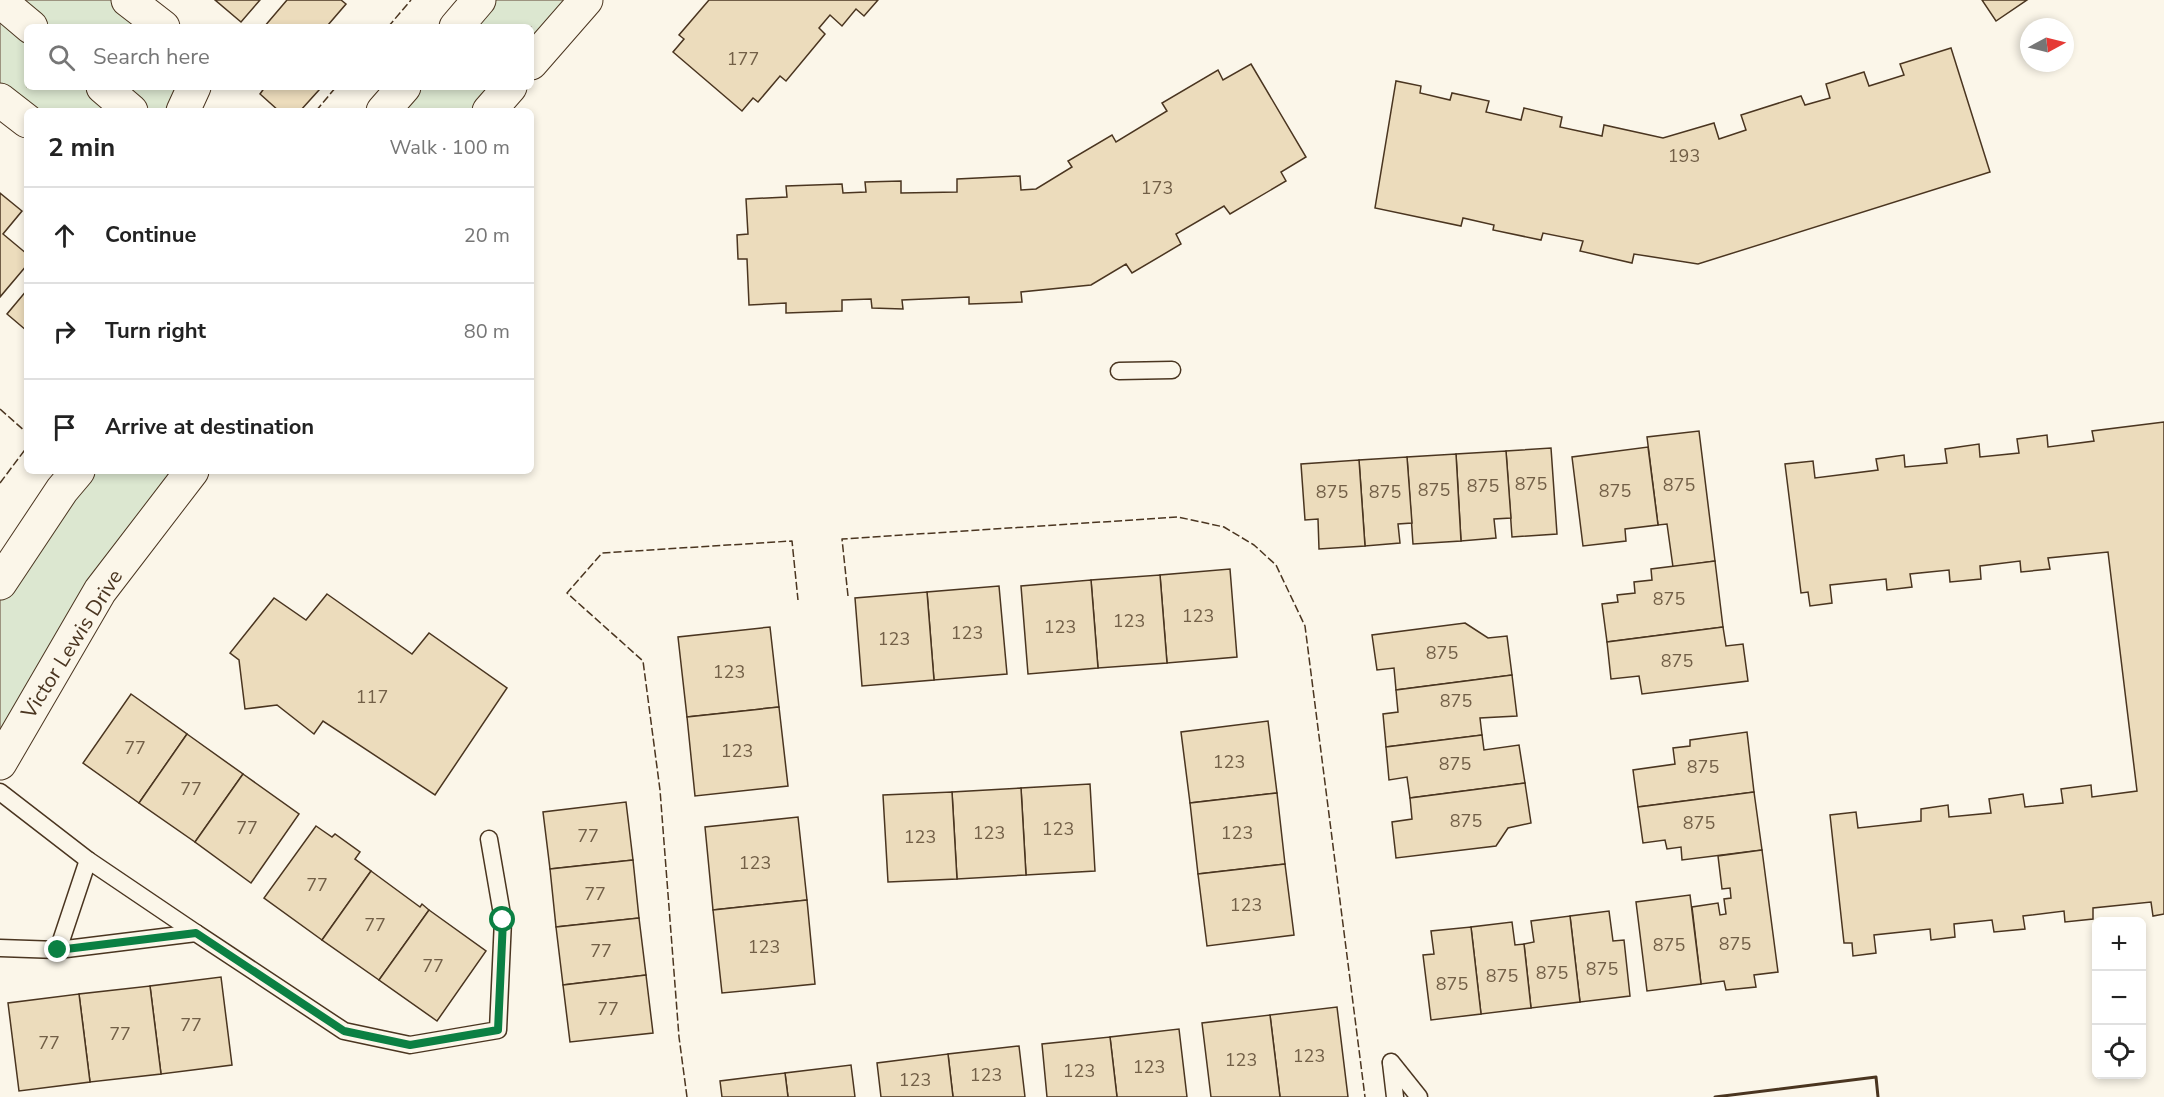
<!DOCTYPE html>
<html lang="en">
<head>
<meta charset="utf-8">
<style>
  body { margin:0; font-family:"Nunito Sans",sans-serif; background:#f2f2f2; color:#222 }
  .controls { position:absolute; right:18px; bottom:18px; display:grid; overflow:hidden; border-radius:9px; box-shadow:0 3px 9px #0003 }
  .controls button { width:54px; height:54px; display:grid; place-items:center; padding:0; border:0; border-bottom:2px solid #e0e0e0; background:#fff; color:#222; font:30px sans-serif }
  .compass { position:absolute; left:2020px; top:18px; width:54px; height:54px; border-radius:50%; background:#fff; box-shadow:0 3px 9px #0003; rotate:83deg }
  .stop { position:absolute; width:18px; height:18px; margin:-14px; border:4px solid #0b8043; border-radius:50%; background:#fff }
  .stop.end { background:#0b8043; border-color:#fff; box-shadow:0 2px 6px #0008 }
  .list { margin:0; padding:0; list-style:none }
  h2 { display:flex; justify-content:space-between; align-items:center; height:78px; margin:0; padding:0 24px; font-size:26px }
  h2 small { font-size:20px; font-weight:400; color:#767676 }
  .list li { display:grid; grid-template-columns:39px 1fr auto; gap:18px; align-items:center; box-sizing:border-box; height:96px; padding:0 24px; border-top:2px solid #e0e0e0 }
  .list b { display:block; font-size:22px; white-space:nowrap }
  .list em { font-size:20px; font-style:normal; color:#767676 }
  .icon { flex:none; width:33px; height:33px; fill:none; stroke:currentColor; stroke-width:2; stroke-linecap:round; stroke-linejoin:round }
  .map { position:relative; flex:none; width:2164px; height:1097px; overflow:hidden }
  .search { position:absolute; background:#fff; box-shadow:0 3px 9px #0003; left:24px; top:24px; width:510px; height:66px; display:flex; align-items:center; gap:15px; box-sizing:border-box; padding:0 21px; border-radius:9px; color:#767676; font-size:22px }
  .panel { position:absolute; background:#fff; box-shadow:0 3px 9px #0003; left:24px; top:108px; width:510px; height:366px; border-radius:9px }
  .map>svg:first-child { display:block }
  .green { fill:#dce7d0; stroke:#887966; stroke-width:1.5 }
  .building { fill:#ecdcbc; stroke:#4a3520; stroke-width:1.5 }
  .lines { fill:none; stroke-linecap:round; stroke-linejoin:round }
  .service-casing { stroke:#4a3520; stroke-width:19 }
  .minor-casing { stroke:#4a3520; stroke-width:35 }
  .tertiary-casing { stroke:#4a3520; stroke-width:35 }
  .service { stroke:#fbf6e9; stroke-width:16 }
  .minor { stroke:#fbf6e9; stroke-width:33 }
  .tertiary { stroke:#fbf6e9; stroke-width:33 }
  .fence { stroke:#4a3520; stroke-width:1.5; stroke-dasharray:8 3; stroke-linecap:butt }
  .wall { stroke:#4a3520; stroke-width:3 }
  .route { stroke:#0b8043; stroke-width:8 }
  .labels { text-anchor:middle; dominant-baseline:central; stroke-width:4.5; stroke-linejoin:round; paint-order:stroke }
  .number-label { font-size:18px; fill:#725f47 }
  .street-label { font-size:21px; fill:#4a3520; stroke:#fbf6e9 }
</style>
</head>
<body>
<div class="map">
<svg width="2164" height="1097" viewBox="0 0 2164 1097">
  <rect width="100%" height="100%" fill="#fbf6e9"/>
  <!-- green -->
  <g class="green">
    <path d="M0 0H128L163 27H27V87H194L183 111H27L0 100Z"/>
    <path d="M479 0H586L531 63V27H456Z"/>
    <path d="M404 87H510L489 111H383Z"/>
    <path d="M78 471H192L0 763V583Z"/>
  </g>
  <!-- building -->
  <g class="building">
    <path d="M215 0H260L241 22Z"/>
    <path d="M287 0H341L346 4 328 25 330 27H264Z"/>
    <path d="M709 0H878L864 16 856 9 842 26 830 15 819 28 825 34 786 81 780 76 758 102 753 98 742 111 673 52 684 39 679 35Z"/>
    <path d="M1982 0H2027L1996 21Z"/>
    <path d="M1951 48 1990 172 1698 264 1634 254 1632 263 1580 251 1583 241 1543 233 1541 240 1493 230 1494 225 1463 218 1461 226 1375 208 1396 81 1421 86 1420 93 1450 100 1452 93 1489 101 1486 112 1521 120 1524 108 1562 117 1560 127 1602 136 1604 125 1663 138 1714 123 1719 139 1746 130 1741 115 1801 96 1805 105 1830 98 1826 84 1864 72 1869 86 1904 75 1900 64Z"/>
    <path d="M1251 64 1306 157 1281 172 1286 181 1230 214 1224 206 1176 234 1181 244 1132 273 1126 264 1091 285 1021 292 1022 302 969 304V297L902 300 903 309 872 308 871 299 842 300V311L786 313V303L749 305 747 259H738L737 235 748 234 746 199 787 197 786 186 842 184 843 193 866 192 865 182 901 181V193L957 192V179L1020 176 1021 190 1036 189 1072 167 1068 161 1112 135 1116 142 1167 111 1162 103 1218 70 1223 80Z"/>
    <path d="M265 87H316L319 90 300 111H279L260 94Z"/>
    <path d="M0 193 22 211 3 234 27 254V265L0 297Z"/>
    <path d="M27 290V331L7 314Z"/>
    <path d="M2164 422V914L2153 916 2151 902 2093 908V919L2065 922 2064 911 2023 916 2025 929 1994 932 1992 920 1954 924 1955 937 1931 940 1930 929 1874 935 1876 953 1853 956 1852 943H1844L1830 815 1856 812 1858 828 1921 821V809L1948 805 1949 817 1991 813 1989 799 2023 794 2025 807 2063 803 2061 789 2091 785 2092 797 2137 791 2108 552 2048 558 2050 569 2021 572 2020 561 1980 566 1981 579 1950 582 1949 570 1910 574 1912 587 1887 590 1886 579 1830 585 1832 603 1810 606 1808 592 1801 593 1785 464 1813 461 1815 478 1878 470 1876 459 1904 455 1905 467 1947 463 1945 449 1979 444 1980 457 2019 453 2017 439 2047 435 2048 447 2094 441 2092 431Z"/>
    <path d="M1699 431 1715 561 1673 567 1667 524 1658 525 1647 437Z"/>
    <path d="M1648 447 1658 525 1625 529 1626 541 1583 546 1572 457Z"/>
    <path d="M1551 448 1557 534 1512 537 1506 451Z"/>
    <path d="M1506 451 1511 518 1494 519 1496 538 1461 541 1456 454Z"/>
    <path d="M1456 454 1461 541 1413 544 1407 457Z"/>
    <path d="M1407 457 1412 523 1398 524 1400 543 1365 546 1359 460Z"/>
    <path d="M1359 460 1365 546 1319 549 1318 519 1305 520 1301 464Z"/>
    <path d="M1715 561 1723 627 1607 642 1602 604 1618 602 1617 595 1635 593 1634 582 1652 580 1651 569Z"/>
    <path d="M1230 569 1237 657 1167 663 1160 575Z"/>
    <path d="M1160 575 1167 663 1098 668 1091 580Z"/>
    <path d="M1091 580 1098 668 1028 674 1021 586Z"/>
    <path d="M999 586 1007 674 934 680 927 592Z"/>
    <path d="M927 592 934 680 862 686 855 598Z"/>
    <path d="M327 594 412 654 429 633 507 688 435 795 323 721 314 734 277 705 245 709 239 660 230 653 274 598 306 620Z"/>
    <path d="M1465 623 1488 638 1507 636 1512 675 1396 690 1394 668 1377 670 1372 635Z"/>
    <path d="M770 627 779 707 687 717 678 637Z"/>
    <path d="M1723 627 1726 646 1743 644 1748 681 1642 694 1639 676 1611 679 1607 642Z"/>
    <path d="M1512 675 1517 716 1480 718 1482 735 1386 747 1383 714 1398 712 1396 690Z"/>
    <path d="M131 694 187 734 139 803 83 763Z"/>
    <path d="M779 707 788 786 695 796 687 717Z"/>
    <path d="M1268 721 1277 793 1190 803 1181 732Z"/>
    <path d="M1747 732 1754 792 1638 807 1633 770 1675 764 1673 748 1690 746V740Z"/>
    <path d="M187 734 243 774 195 842 139 803Z"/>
    <path d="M1482 735 1484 750 1519 745 1525 783 1410 798 1407 777 1389 780 1386 747Z"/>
    <path d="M243 774 299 814 251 883 195 842Z"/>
    <path d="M1525 783 1531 823 1508 828 1496 846 1396 858 1392 822 1412 819 1410 798Z"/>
    <path d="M1090 784 1095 871 1026 875 1021 788Z"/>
    <path d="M1021 788 1026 875 957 879 952 792Z"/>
    <path d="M952 792 957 879 888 882 883 795Z"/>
    <path d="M1754 792 1762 850 1682 860 1681 847 1667 849 1665 840 1643 843 1638 807Z"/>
    <path d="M1277 793 1285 864 1198 874 1190 803Z"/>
    <path d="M626 802 633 860 550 869 543 812Z"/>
    <path d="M798 817 807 900 713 910 705 827Z"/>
    <path d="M316 826 332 837 335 834 360 852 355 859 371 871 322 940 264 898Z"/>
    <path d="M1762 850 1778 972 1754 975 1756 987 1726 990 1724 981 1701 984 1692 907 1718 903 1720 915 1726 914 1724 899 1731 898 1730 888 1722 889 1718 856Z"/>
    <path d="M633 860 639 918 556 927 550 869Z"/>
    <path d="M1285 864 1294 935 1207 946 1198 874Z"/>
    <path d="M371 871 420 907 422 904 429 910 379 980 322 940Z"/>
    <path d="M1690 895 1701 984 1647 991 1636 902Z"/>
    <path d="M807 900 815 984 722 993 713 910Z"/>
    <path d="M429 910 486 951 437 1021 379 980Z"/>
    <path d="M1609 911 1613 941 1624 940 1630 996 1580 1002 1570 916Z"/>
    <path d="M1570 916 1580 1002 1531 1008 1524 944 1534 942 1531 921Z"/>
    <path d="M639 918 646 975 563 985 556 927Z"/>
    <path d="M1512 922 1515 945 1524 944 1531 1008 1481 1014 1471 927Z"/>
    <path d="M1471 927 1481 1014 1431 1020 1423 955 1434 954 1431 931Z"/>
    <path d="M646 975 653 1033 570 1042 563 985Z"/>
    <path d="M221 977 232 1065 161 1074 150 986Z"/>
    <path d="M150 986 161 1074 90 1082 79 994Z"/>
    <path d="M79 994 90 1082 19 1091 8 1003Z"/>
    <path d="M1337 1007 1348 1097H1280L1270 1015Z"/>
    <path d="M1270 1015 1280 1097H1211L1202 1023Z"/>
    <path d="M1179 1029 1187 1097H1117L1110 1037Z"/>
    <path d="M1110 1037 1117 1097H1047L1042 1044Z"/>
    <path d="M1019 1046 1025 1097H953L948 1054Z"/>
    <path d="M948 1054 953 1097H881L877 1063Z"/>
    <path d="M851 1065 855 1097H788L785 1073Z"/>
    <path d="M785 1073 788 1097H722L720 1081Z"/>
  </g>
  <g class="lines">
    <defs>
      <g id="service">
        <path d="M1119 371 1172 370"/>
        <path d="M0 792 88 860 196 933"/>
        <path d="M0 948 58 950 196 933 344 1031 410 1045 498 1030 503 920 489 839"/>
        <path d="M58 950 88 860"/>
        <path d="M1391 1062 1419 1097"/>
        <path d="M1391 1063 1395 1097"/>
      </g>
      <g id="minor">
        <path d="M128 0 163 27"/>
        <path d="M0 100 27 121"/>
        <path d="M183 111 194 87"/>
      </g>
      <g id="tertiary">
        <path d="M0 1 31 27"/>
        <path d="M456 27 479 0"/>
        <path d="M531 63 586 0"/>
        <path d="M103 87 131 111"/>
        <path d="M383 111 404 87"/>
        <path d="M489 111 510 87"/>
        <path d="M0 583 62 490 78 471"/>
        <path d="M0 763 100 591 192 471"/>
      </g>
    </defs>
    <!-- service casing -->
    <use href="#service" class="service-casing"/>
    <!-- minor casing -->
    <use href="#minor" class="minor-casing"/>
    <!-- tertiary casing -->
    <use href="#tertiary" class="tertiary-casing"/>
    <!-- service -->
    <use href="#service" class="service"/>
    <!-- minor -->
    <use href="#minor" class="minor"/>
    <!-- tertiary -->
    <use href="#tertiary" class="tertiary"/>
    <!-- fence -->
    <g class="fence">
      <path d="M388 27 411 0"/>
      <path d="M316 111 336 87"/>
      <path d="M0 409 27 433"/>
      <path d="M0 483 27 447"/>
      <path d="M848 596 842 539 1178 517 1224 527 1254 545 1276 565 1305 626 1365 1097"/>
      <path d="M687 1097 679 1037 660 790 643 661 567 593 602 553 792 541 798 600"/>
    </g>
    <!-- wall -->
    <path class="wall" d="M1715 1097 1876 1077 1878 1097"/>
  </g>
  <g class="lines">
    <!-- route -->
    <path class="route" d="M58 950 196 933 344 1031 410 1045 498 1030 503 920"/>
  </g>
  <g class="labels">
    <!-- number labels -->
    <g class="number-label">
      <text x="743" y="59">177</text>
      <text x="1684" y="156">193</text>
      <text x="1157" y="188">173</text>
      <text x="1531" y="484">875</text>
      <text x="1679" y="485">875</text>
      <text x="1483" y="486">875</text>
      <text x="1434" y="490">875</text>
      <text x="1615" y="491">875</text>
      <text x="1332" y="492">875</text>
      <text x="1385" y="492">875</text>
      <text x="1669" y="599">875</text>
      <text x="1198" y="616">123</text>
      <text x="1129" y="621">123</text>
      <text x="1060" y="627">123</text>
      <text x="967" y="633">123</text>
      <text x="894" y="639">123</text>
      <text x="1442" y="653">875</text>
      <text x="1677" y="661">875</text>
      <text x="729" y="672">123</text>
      <text x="372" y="697">117</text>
      <text x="1456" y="701">875</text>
      <text x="135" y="748">77</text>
      <text x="737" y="751">123</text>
      <text x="1229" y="762">123</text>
      <text x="1455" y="764">875</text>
      <text x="1703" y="767">875</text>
      <text x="191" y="789">77</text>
      <text x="1466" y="821">875</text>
      <text x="1699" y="823">875</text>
      <text x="247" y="828">77</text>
      <text x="1058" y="829">123</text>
      <text x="989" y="833">123</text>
      <text x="1237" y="833">123</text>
      <text x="588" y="836">77</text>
      <text x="920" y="837">123</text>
      <text x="755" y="863">123</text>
      <text x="317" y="885">77</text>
      <text x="595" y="894">77</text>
      <text x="1246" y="905">123</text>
      <text x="375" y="925">77</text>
      <text x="1735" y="944">875</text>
      <text x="1669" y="945">875</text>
      <text x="764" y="947">123</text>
      <text x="601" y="951">77</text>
      <text x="433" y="966">77</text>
      <text x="1602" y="969">875</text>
      <text x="1552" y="973">875</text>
      <text x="1502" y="976">875</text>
      <text x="1452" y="984">875</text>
      <text x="608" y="1009">77</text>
      <text x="191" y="1025">77</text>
      <text x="120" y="1034">77</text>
      <text x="49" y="1043">77</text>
      <text x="1309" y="1056">123</text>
      <text x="1241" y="1060">123</text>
      <text x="1149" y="1067">123</text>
      <text x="1079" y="1071">123</text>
      <text x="986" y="1075">123</text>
      <text x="915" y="1080">123</text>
    </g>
    <!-- street labels -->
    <g class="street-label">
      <text transform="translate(72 644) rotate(-58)">Victor Lewis Drive</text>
    </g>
  </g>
</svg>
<div class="controls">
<button>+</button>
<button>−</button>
<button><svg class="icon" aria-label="locate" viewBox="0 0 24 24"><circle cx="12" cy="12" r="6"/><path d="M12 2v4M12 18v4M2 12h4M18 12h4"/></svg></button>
</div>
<svg class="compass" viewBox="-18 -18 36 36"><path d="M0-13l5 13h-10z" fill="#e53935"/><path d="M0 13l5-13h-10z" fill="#767676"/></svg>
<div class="stop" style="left:503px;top:920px"></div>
<div class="stop end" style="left:58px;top:950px"></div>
<div class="search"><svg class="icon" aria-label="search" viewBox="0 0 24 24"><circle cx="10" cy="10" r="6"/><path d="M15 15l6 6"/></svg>Search here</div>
<section class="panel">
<h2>2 min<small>Walk · 100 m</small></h2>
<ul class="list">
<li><svg class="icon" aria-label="ahead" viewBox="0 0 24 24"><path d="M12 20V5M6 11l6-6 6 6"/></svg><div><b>Continue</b></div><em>20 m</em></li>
<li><svg class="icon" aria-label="right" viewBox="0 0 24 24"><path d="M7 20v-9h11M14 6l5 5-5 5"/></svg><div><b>Turn right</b></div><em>80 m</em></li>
<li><svg class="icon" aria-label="arrive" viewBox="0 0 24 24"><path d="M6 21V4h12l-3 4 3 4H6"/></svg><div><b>Arrive at destination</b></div></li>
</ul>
</section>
</div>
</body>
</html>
